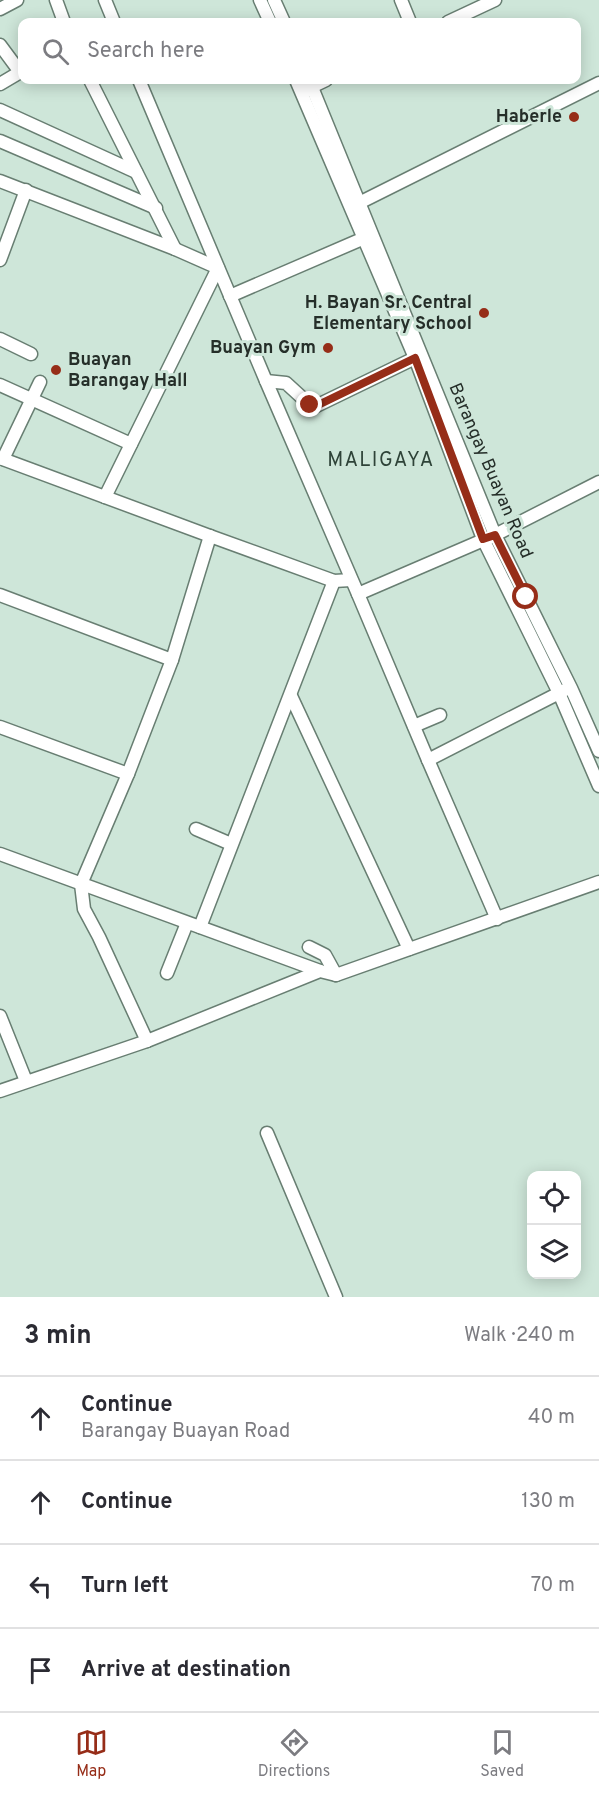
<!DOCTYPE html>
<html lang="en">
<head>
<meta charset="utf-8">
<style>
  body { margin:0; font-family:Overpass,sans-serif; background:#f7f7f7; color:#2b2b33 }
  .controls { position:absolute; right:18px; bottom:18px; display:grid; overflow:hidden; border-radius:12px; box-shadow:0 3px 15px #0003 }
  .controls button { width:54px; height:54px; display:grid; place-items:center; padding:0; border:0; border-bottom:2px solid #e1e1e2; background:#fff; color:#2b2b33; font:30px sans-serif }
  .stop { position:absolute; width:18px; height:18px; margin:-14px; border:4px solid #962d18; border-radius:50%; background:#fff }
  .stop.end { background:#962d18; border-color:#fff; box-shadow:0 2px 6px #0008 }
  .list { margin:0; padding:0; list-style:none }
  h2 { display:flex; justify-content:space-between; align-items:center; height:78px; margin:0; padding:0 24px; font-size:26px }
  h2 small { font-size:20px; font-weight:400; color:#7c7c81 }
  .list li { display:grid; grid-template-columns:39px 1fr auto; gap:18px; align-items:center; box-sizing:border-box; height:84px; padding:0 24px; border-top:2px solid #e1e1e2 }
  .list b { display:block; font-size:22px; white-space:nowrap }
  .list p { margin:0; font-size:20px; white-space:nowrap; color:#7c7c81 }
  .list em { font-size:20px; font-style:normal; color:#7c7c81 }
  .icon { flex:none; width:33px; height:33px; fill:none; stroke:currentColor; stroke-width:2; stroke-linecap:round; stroke-linejoin:round }
  .map { position:relative; flex:none; width:599px; height:1297px; overflow:hidden }
  .search { position:absolute; background:#fff; box-shadow:0 3px 15px #0003; left:18px; right:18px; top:18px; height:66px; display:flex; align-items:center; gap:15px; box-sizing:border-box; padding:0 21px; border-radius:12px; color:#7c7c81; font-size:22px }
  .sheet { height:414px; background:#fff }
  nav { display:flex; justify-content:space-around; align-items:center; box-sizing:border-box; height:84px; border-top:2px solid #e1e1e2; background:#fff; font-size:16px; color:#7c7c81 }
  nav a { display:grid; justify-items:center; gap:3px }
  nav .on { color:#962d18 }
  .map>svg:first-child { display:block }
  .lines { fill:none; stroke-linecap:round; stroke-linejoin:round }
  .minor-casing { stroke:#687e72; stroke-width:15 }
  .minor { stroke:#fff; stroke-width:12 }
  .route { stroke:#962d18; stroke-width:8 }
  .poi-dot { fill:#962d18; stroke:#cee6d9; stroke-width:2 }
  .labels { text-anchor:middle; dominant-baseline:central; stroke-width:6; stroke-linejoin:round; paint-order:stroke }
  .poi-label { font-size:18px; font-weight:bold; fill:#252e29; stroke:#cee6d9; text-anchor:end }
  .street-label { font-size:18px; fill:#252e29; stroke:#cee6d9 }
  .neighbourhood-label { font-size:20px; letter-spacing:1.5px; fill:#2e4338; stroke:#cee6d9 }
</style>
</head>
<body>
<div class="map">
<svg width="599" height="1297" viewBox="0 0 599 1297">
  <rect width="100%" height="100%" fill="#cee6d9"/>
  <g class="lines">
    <defs>
      <g id="minor">
        <path d="M56 0 64 22"/>
        <path d="M105 0 114 22"/>
        <path d="M260 0 270 22"/>
        <path d="M274 0 284 22"/>
        <path d="M401 0 410 22"/>
        <path d="M0 9 17 0"/>
        <path d="M448 22 495 0"/>
        <path d="M0 45 20 72"/>
        <path d="M90 80 175 249"/>
        <path d="M139 80 266 381 358 594 428 760 497 919"/>
        <path d="M296 80 415 358 483 539 559 693 599 786"/>
        <path d="M309 80 495 535 571 688 599 751"/>
        <path d="M0 84 22 71"/>
        <path d="M305 90 326 80"/>
        <path d="M0 110 136 172"/>
        <path d="M0 141 156 208"/>
        <path d="M0 181 175 249 218 268 105 497"/>
        <path d="M353 206 599 83"/>
        <path d="M0 260 26 190"/>
        <path d="M230 296 369 236"/>
        <path d="M0 339 31 354"/>
        <path d="M266 381 286 383 310 405 314 407 415 358"/>
        <path d="M0 385 131 444"/>
        <path d="M0 458 210 536 334 581 351 580"/>
        <path d="M3 459 40 382"/>
        <path d="M358 594 495 535 599 482"/>
        <path d="M0 595 172 660"/>
        <path d="M291 696 409 949"/>
        <path d="M414 726 440 715"/>
        <path d="M0 727 128 774"/>
        <path d="M428 760 565 690"/>
        <path d="M196 829 231 844"/>
        <path d="M0 854 320 971"/>
        <path d="M200 927 334 581"/>
        <path d="M309 947 325 955 336 975"/>
        <path d="M167 973 187 923"/>
        <path d="M0 1016 26 1081"/>
        <path d="M147 1041 99 937 84 909 81 884 128 774 172 660 210 536"/>
        <path d="M0 1091 147 1041 320 971 336 975 599 882"/>
        <path d="M267 1133 336 1297"/>
      </g>
    </defs>
    <!-- minor casing -->
    <use href="#minor" class="minor-casing"/>
    <!-- minor -->
    <use href="#minor" class="minor"/>
  </g>
  <g class="lines">
    <!-- route -->
    <path class="route" d="M310 405 314 407 415 358 483 539 495 535 526 597"/>
  </g>
  <!-- markers -->
  <g class="poi-dot">
    <circle cx="574" cy="117" r="6"/>
    <circle cx="484" cy="313" r="6"/>
    <circle cx="328" cy="348" r="6"/>
    <circle cx="56" cy="370" r="6"/>
  </g>
  <g class="labels">
    <!-- poi labels -->
    <g class="poi-label">
      <text x="562" y="117">Haberle</text>
      <text x="472" y="303">H. Bayan Sr. Central<tspan x="472" dy="21">Elementary School</tspan></text>
      <text x="316" y="348">Buayan Gym</text>
      <text x="68" y="360" text-anchor="start">Buayan<tspan x="68" dy="21">Barangay Hall</tspan></text>
    </g>
    <!-- street labels -->
    <g class="street-label">
      <text transform="translate(490 471) rotate(67)">Barangay Buayan Road</text>
    </g>
    <!-- neighbourhood labels -->
    <g class="neighbourhood-label">
      <text x="381" y="461">MALIGAYA</text>
    </g>
  </g>
</svg>
<div class="controls">
<button><svg class="icon" aria-label="locate" viewBox="0 0 24 24"><circle cx="12" cy="12" r="6"/><path d="M12 2v4M12 18v4M2 12h4M18 12h4"/></svg></button>
<button><svg class="icon" aria-label="layers" viewBox="0 0 24 24"><path d="M12 4l9 5-9 5-9-5zM3 14l9 5 9-5"/></svg></button>
</div>
<div class="stop" style="left:526px;top:597px"></div>
<div class="stop end" style="left:310px;top:405px"></div>
<div class="search"><svg class="icon" aria-label="search" viewBox="0 0 24 24"><circle cx="10" cy="10" r="6"/><path d="M15 15l6 6"/></svg>Search here</div>
</div>
<section class="sheet">
<h2>3 min<small>Walk · 240 m</small></h2>
<ul class="list">
<li><svg class="icon" aria-label="ahead" viewBox="0 0 24 24"><path d="M12 20V5M6 11l6-6 6 6"/></svg><div><b>Continue</b><p>Barangay Buayan Road</p></div><em>40 m</em></li>
<li><svg class="icon" aria-label="ahead" viewBox="0 0 24 24"><path d="M12 20V5M6 11l6-6 6 6"/></svg><div><b>Continue</b></div><em>130 m</em></li>
<li><svg class="icon" aria-label="left" viewBox="0 0 24 24"><path d="M17 20v-9H6M10 6l-5 5 5 5"/></svg><div><b>Turn left</b></div><em>70 m</em></li>
<li><svg class="icon" aria-label="arrive" viewBox="0 0 24 24"><path d="M6 21V4h12l-3 4 3 4H6"/></svg><div><b>Arrive at destination</b></div></li>
</ul>
</section>
<nav>
<a class="on"><svg class="icon" aria-label="map" viewBox="0 0 24 24"><path d="M3 6l6-2 6 2 6-2v14l-6 2-6-2-6 2zM9 4v14M15 6v14"/></svg>Map</a>
<a><svg class="icon" aria-label="directions" viewBox="0 0 24 24"><path d="M12 3l9 9-9 9-9-9zM9 14v-3h6M13 9l2 2-2 2"/></svg>Directions</a>
<a><svg class="icon" aria-label="saved" viewBox="0 0 24 24"><path d="M7 4h10v16l-5-4-5 4z"/></svg>Saved</a>
</nav>
</body>
</html>
